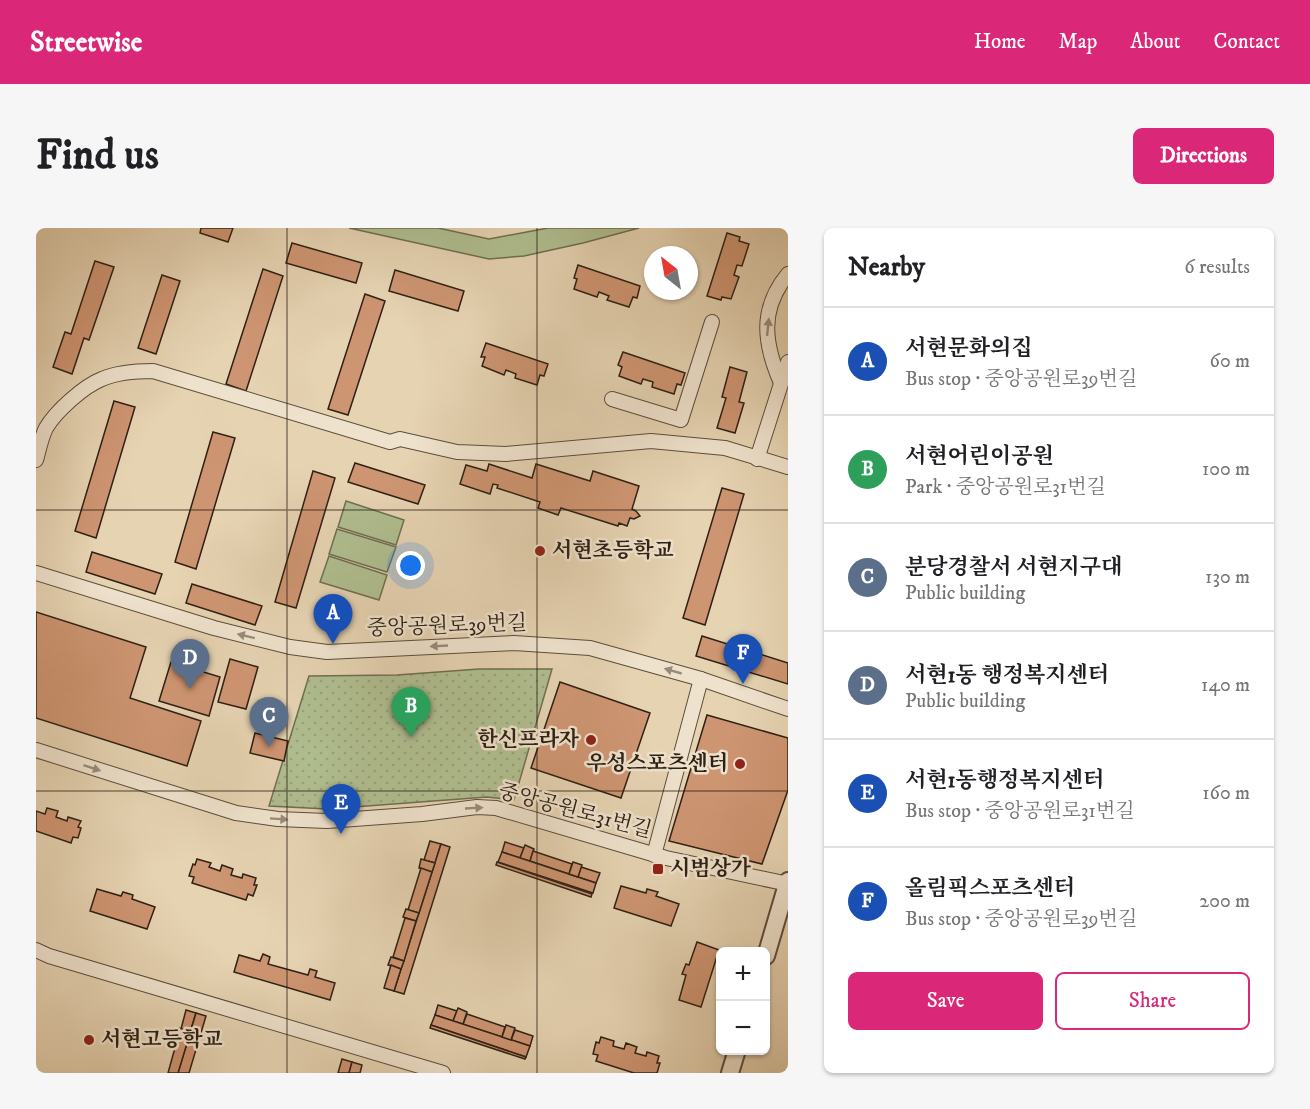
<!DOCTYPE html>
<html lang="en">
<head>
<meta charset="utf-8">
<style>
  body { margin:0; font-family:"IM FELL DW Pica","Noto Serif KR",serif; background:#f6f6f6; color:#202124 }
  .controls { position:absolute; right:18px; bottom:18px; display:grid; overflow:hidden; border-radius:9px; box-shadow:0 2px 4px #0004 }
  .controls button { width:54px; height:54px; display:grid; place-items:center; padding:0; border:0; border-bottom:2px solid #e0e0e0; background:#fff; color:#202124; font:30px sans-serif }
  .compass { position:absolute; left:608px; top:18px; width:54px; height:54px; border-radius:50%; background:#fff; box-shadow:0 2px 4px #0004; rotate:329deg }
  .you { position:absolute; left:375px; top:338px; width:21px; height:21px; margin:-15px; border:4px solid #fff; border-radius:50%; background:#1a73e8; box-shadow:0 0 0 9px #1a73e833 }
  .badge { display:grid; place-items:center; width:39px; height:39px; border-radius:50%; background:#db2777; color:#fff; font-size:20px; font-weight:700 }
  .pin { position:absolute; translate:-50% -50px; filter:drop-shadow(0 2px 3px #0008) }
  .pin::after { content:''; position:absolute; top:32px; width:21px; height:18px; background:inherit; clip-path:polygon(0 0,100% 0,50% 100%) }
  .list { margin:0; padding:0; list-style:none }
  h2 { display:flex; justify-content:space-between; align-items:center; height:78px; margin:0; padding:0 24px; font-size:26px }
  h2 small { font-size:20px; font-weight:400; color:#757577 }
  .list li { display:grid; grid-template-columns:39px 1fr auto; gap:18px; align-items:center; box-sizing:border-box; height:108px; padding:0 24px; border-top:2px solid #e0e0e0 }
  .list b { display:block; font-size:22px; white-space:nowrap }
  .list p { margin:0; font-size:20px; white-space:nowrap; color:#757577 }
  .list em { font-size:20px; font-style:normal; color:#757577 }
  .actions { display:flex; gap:12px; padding:18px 24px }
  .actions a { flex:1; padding:14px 0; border:2px solid #db2777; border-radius:9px; text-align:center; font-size:21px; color:#db2777 }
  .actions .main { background:#db2777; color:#fff }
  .map { position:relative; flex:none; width:752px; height:845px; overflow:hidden; border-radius:9px }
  header { display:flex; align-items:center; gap:36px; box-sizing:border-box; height:84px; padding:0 30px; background:#db2777; color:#fff }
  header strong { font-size:28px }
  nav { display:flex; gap:33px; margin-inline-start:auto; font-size:21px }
  .intro { display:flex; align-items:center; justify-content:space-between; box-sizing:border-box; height:144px; padding:0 36px }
  h1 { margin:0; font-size:42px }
  .button { padding:15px 27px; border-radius:9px; background:#db2777; color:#fff; font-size:21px; font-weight:700 }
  main { display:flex; gap:36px; padding:0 36px }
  aside { flex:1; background:#fff; border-radius:9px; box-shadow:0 2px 4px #0004 }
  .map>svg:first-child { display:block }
  .green { fill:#b0be90; stroke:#6f6f52; stroke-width:1.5 }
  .park { fill:url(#park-dots); stroke:#6f6f52; stroke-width:1.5 }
  .building { fill:#ce9572; stroke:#2e2015; stroke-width:1.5 }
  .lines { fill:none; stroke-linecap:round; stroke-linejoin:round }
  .minor-casing { stroke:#5c4d3c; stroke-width:16 }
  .tertiary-casing { stroke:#5c4d3c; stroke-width:20 }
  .minor { stroke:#efe2cd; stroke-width:14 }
  .tertiary { stroke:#efe2cd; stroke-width:16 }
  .oneway { fill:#988b7a }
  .grid { fill:none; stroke:#2e2015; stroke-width:1.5; stroke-opacity:0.55 }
  .poi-dot { fill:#8f2418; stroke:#efe2cd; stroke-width:2 }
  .labels { text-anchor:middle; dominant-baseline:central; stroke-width:5; stroke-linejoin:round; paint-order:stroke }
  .poi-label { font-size:21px; font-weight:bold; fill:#2e2015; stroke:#efe2cd; text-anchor:start }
  .street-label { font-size:21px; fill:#2e2015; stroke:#efe2cd }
</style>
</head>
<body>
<header>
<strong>Streetwise</strong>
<nav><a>Home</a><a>Map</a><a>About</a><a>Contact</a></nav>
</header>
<div class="intro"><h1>Find us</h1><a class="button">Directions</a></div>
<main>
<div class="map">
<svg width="752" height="845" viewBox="0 0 752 845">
  <defs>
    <pattern id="park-dots" width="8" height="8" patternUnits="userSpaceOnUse" patternTransform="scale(1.5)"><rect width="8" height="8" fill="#b0be90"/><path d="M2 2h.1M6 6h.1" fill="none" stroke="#98a37b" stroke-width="1.8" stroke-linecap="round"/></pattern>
  </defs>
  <rect width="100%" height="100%" fill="#e6d3b2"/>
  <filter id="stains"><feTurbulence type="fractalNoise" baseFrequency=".00333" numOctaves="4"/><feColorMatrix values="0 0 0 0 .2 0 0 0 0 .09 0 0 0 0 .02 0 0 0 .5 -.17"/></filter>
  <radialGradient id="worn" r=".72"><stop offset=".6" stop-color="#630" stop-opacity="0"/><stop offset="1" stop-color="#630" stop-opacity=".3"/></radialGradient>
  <!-- green -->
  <g class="green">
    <path d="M313 0H402L453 11 512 0H603L547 15 488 28 453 31Z"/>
    <path d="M310 273 368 292 360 317 302 299Z"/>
    <path d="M301 301 360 319 351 344 293 326Z"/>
    <path d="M293 328 351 347 343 372 284 354Z"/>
  </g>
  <!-- park -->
  <path class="park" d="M443 441H516L478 572 451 569 291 581 233 578 273 448 361 447Z"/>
  <!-- building -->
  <g class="building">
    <path d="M165 0H197L192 14 164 5Z"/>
    <path d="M691 5 704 9 703 13 713 16 706 38 701 37 698 47 703 49 695 71 686 69 685 72 671 68Z"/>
    <path d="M256 15 326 35 320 55 250 35Z"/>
    <path d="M59 33 78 39 53 112 48 110 36 146 17 139 29 104 35 106Z"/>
    <path d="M542 37 604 58 601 70 597 69 593 79 571 72 573 68 563 64 561 69 538 61 541 51 538 50Z"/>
    <path d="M227 41 247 48 210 163 190 156Z"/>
    <path d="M359 42 428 63 422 83 353 63Z"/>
    <path d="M126 47 144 53 120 126 102 120Z"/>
    <path d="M329 66 349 73 312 187 292 181Z"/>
    <path d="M450 115 512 136 508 148 504 147 501 157 479 150 480 146 470 142 468 147 446 138 449 129H445Z"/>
    <path d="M587 124 649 145 645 157 641 156 638 166 616 159 617 154 607 151 605 156 583 148 586 139 582 137Z"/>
    <path d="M694 139 711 144 703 174 708 175 699 205 681 200 690 170 686 169Z"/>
    <path d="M78 173 99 179 60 310 39 303Z"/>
    <path d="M177 204 199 210 160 341 139 334Z"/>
    <path d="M319 235 389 257 382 276 312 254Z"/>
    <path d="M453 236 496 250 500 236 554 253 557 243 603 258 596 281 600 283 604 288 598 291 594 290 591 298 583 295 582 298 525 280 522 287 502 280 504 274 461 260 462 257 457 256 454 266 424 256 430 237 451 243Z"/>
    <path d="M277 243 299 250 260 380 239 374Z"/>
    <path d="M686 260 708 266 669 397 647 390Z"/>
    <path d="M56 324 126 346 119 366 50 344Z"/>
    <path d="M156 356 226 378 219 397 150 375Z"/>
    <path d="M0 384 110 419 94 470 165 493 151 538 0 490Z"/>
    <path d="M666 408 752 435V456L660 428Z"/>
    <path d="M194 431 222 439 210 481 182 474Z"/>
    <path d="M135 434 184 449 173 488 123 473Z"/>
    <path d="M524 454 614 485 585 570 495 540Z"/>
    <path d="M671 487 752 510V562L726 636 633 613Z"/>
    <path d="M219 505 252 513 248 533 214 525Z"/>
    <path d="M11 580 22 583 20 589 31 593 32 589 45 593 42 599 45 600 42 610 37 609 35 615 0 603V583L9 586Z"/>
    <path d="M394 613 405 616 399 635 388 632Z"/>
    <path d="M469 614 488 620 484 630 494 633 466 624Z"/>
    <path d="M405 616 414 619 368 766 358 763Z"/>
    <path d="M489 617 498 621 494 633 484 630Z"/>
    <path d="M497 623 536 636 533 646 542 649 545 639 564 645 560 655 494 633Z"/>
    <path d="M466 624 560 655 557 665 462 634Z"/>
    <path d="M161 631 175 635 173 639 184 643 186 637 197 641 195 647 206 650 207 646 220 650 218 657H221L217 668 212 666 210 672 156 655 158 649 153 648 157 636 159 637Z"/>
    <path d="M385 631 399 635 396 644 383 640Z"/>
    <path d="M461 634 556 666 555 669 460 637Z"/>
    <path d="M537 634 546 637 542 649 533 646Z"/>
    <path d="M385 640 396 644 383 685 372 682Z"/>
    <path d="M585 658 610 665 611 661 622 664 620 668 643 676 635 698 578 680Z"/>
    <path d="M61 661 85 668 87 664 97 667 96 671 119 679 111 701 54 683Z"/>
    <path d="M370 681 383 685 380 693 367 689Z"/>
    <path d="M369 690 380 693 368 733 357 729Z"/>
    <path d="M661 714 683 722 665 779 643 772 650 747 646 746 650 736 653 737Z"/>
    <path d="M227 726 234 729 232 736 272 747 274 741 281 743 279 749 299 755 294 772 198 744 203 727 224 733Z"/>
    <path d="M355 729 368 733 365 741 352 737Z"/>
    <path d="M355 737 365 741 358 763 348 760Z"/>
    <path d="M402 777 421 783 417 793 427 796 431 786 469 799 466 809 475 812 479 802 497 808 494 818 399 787Z"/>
    <path d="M422 780 431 784 427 796 417 793Z"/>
    <path d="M150 782 160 785 154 804 145 801Z"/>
    <path d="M160 785 170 788 153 845H142Z"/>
    <path d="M399 787 494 818 490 829 395 797Z"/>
    <path d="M395 797 490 829 489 831 394 800Z"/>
    <path d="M470 797 479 800 475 812 466 809Z"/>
    <path d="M143 800 154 804 152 812 141 808Z"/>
    <path d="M142 809 152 812 142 845H132Z"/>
    <path d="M565 809 578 813 577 818 588 821 590 815 601 819 599 825 610 828 611 824 623 828 621 835H624L621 845H598L560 833 562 827 557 826 560 814 563 815Z"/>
    <path d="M306 831 316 834 313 845H302Z"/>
    <path d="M316 834 326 837 324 845H313Z"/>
  </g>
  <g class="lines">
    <defs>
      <g id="minor">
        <path d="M745 155C728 116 723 81 752 46"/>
        <path d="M576 171 645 192 676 94"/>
        <path d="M721 231 752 134"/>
        <path d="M0 232C3 222 5 210 10 200 20 183 48 158 66 151 82 144 100 143 117 143L354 214 364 211 421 224 470 226 615 213 689 220 752 239"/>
        <path d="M0 345 178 400 254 419 291 424 478 415 554 420 665 451 752 481"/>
        <path d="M0 522 200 585 242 591 291 593 386 586 441 579 460 580 630 630 752 656"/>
        <path d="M618 627 665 451"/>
        <path d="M0 722 13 728 407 845"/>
      </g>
      <g id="tertiary">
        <path d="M730 728 752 653"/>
        <path d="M694 845 701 822"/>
      </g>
    </defs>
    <!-- minor casing -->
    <use href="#minor" class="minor-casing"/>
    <!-- tertiary casing -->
    <use href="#tertiary" class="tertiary-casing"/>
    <!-- minor -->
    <use href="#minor" class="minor"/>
    <!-- tertiary -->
    <use href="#tertiary" class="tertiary"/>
  </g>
  <!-- one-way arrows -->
  <defs><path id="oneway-solid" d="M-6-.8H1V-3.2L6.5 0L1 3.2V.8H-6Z" transform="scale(1.5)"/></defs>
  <g class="oneway">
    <use href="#oneway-solid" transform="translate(732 99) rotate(-84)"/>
    <use href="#oneway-solid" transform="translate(210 408) rotate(-166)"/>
    <use href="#oneway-solid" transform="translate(403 418) rotate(177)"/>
    <use href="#oneway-solid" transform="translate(637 443) rotate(-164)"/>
    <use href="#oneway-solid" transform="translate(56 540) rotate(18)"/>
    <use href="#oneway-solid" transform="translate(438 580) rotate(-3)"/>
    <use href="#oneway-solid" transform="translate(243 591) rotate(4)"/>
  </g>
  <!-- grid -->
  <path class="grid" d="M251 0V845M501 0V845M0 282H752M0 563H752"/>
  <!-- markers -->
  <g class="poi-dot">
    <circle cx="504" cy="323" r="6"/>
    <circle cx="555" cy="512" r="6"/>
    <circle cx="704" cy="536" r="6"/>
    <rect x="616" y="635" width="12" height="12" rx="3"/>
    <circle cx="53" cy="812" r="6"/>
  </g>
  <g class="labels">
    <!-- poi labels -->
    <g class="poi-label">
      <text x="516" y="323">서현초등학교</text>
      <text x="543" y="512" text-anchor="end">한신프라자</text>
      <text x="692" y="536" text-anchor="end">우성스포츠센터</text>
      <text x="634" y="641">시범상가</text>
      <text x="65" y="812">서현고등학교</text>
    </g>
    <!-- street labels -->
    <g class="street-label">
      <text transform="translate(411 398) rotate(-2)">중앙공원로39번길</text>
      <text transform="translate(539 583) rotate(15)">중앙공원로31번길</text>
    </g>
  </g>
  <rect width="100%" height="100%" filter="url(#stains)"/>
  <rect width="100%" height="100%" fill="url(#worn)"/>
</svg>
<div class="controls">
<button>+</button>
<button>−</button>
</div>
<svg class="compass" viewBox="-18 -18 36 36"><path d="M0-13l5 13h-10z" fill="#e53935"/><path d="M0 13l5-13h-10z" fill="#757577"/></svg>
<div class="you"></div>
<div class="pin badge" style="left:297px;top:416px;background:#1a4fb4">A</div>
<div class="pin badge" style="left:375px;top:509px;background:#2e9e5b">B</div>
<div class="pin badge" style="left:233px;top:519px;background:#5c6f8a">C</div>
<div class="pin badge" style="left:154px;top:461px;background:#5c6f8a">D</div>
<div class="pin badge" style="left:305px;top:606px;background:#1a4fb4">E</div>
<div class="pin badge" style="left:707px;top:456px;background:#1a4fb4">F</div>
</div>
<aside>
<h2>Nearby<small>6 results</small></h2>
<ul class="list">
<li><span class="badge" style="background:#1a4fb4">A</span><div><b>서현문화의집</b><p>Bus stop · 중앙공원로39번길</p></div><em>60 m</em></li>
<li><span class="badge" style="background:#2e9e5b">B</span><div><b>서현어린이공원</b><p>Park · 중앙공원로31번길</p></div><em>100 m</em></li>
<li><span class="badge" style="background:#5c6f8a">C</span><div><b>분당경찰서 서현지구대</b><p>Public building</p></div><em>130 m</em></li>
<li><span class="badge" style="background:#5c6f8a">D</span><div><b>서현1동 행정복지센터</b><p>Public building</p></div><em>140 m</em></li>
<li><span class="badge" style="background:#1a4fb4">E</span><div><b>서현1동행정복지센터</b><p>Bus stop · 중앙공원로31번길</p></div><em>160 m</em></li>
<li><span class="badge" style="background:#1a4fb4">F</span><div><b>올림픽스포츠센터</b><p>Bus stop · 중앙공원로39번길</p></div><em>200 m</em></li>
</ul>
<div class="actions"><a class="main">Save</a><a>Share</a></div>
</aside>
</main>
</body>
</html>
